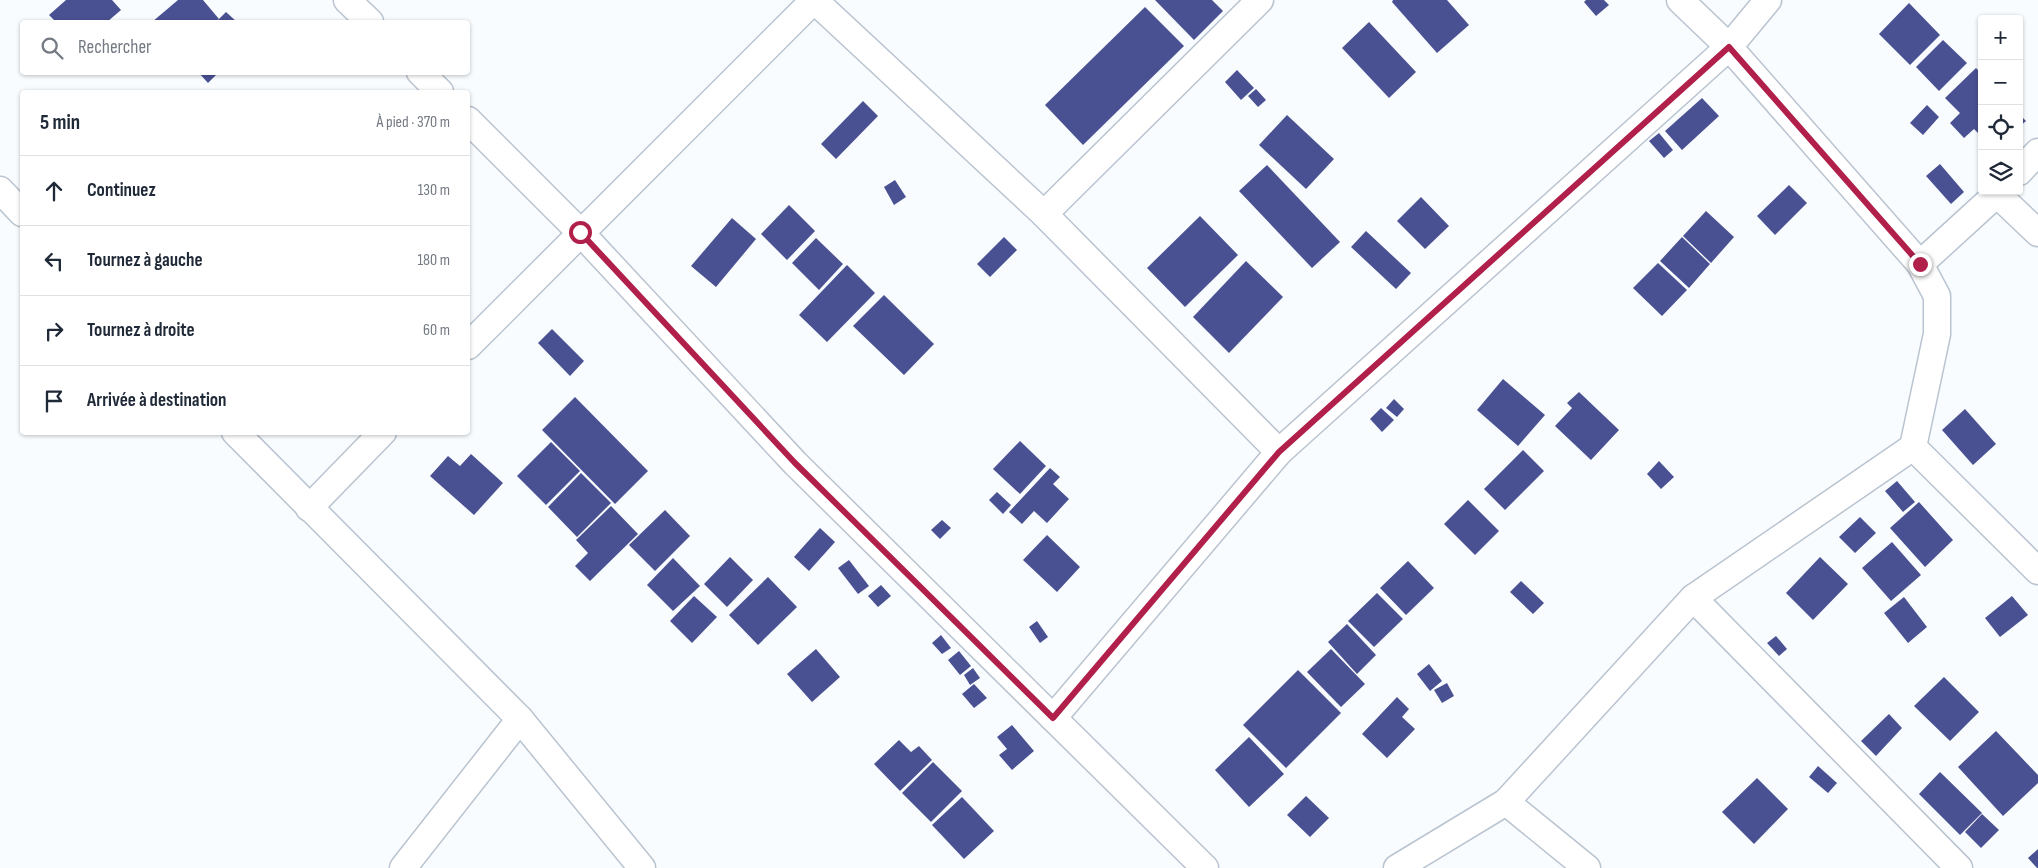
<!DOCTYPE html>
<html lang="fr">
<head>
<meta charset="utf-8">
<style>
  body { margin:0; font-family:"Sofia Sans Condensed",sans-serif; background:#f6f6f7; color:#1f2937 }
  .controls { position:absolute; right:15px; top:15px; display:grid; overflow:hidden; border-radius:5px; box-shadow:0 1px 4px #0004 }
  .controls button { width:45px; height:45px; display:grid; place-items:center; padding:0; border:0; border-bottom:1px solid #e0e1e3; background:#fff; color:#1f2937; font:25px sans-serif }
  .stop { position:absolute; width:15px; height:15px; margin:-11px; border:4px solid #b1204b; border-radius:50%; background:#fff }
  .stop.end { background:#b1204b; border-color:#fff; box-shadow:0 1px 5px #0008 }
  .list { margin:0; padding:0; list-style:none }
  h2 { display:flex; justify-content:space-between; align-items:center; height:65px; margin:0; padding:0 20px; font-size:21px }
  h2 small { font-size:16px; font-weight:400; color:#747a83 }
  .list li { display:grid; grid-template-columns:32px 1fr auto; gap:15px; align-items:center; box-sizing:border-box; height:70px; padding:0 20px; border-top:1px solid #e0e1e3 }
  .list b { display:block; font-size:19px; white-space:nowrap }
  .list em { font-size:16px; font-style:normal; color:#747a83 }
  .icon { flex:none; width:28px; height:28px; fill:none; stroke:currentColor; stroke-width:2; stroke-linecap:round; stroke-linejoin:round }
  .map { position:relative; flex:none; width:2038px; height:868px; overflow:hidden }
  .search { position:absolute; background:#fff; box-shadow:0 1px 4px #0004; left:20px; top:20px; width:450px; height:55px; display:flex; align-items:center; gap:12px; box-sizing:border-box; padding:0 18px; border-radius:5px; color:#747a83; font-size:19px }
  .panel { position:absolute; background:#fff; box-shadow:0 1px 4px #0004; left:20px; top:90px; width:450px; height:345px; border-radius:5px }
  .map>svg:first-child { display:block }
  .building { fill:#4a5192 }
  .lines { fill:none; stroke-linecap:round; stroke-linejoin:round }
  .street-casing { stroke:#b9c4d0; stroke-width:29 }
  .street { stroke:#fff; stroke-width:26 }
  .route { stroke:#b1204b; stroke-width:6 }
</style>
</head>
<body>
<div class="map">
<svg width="2038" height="868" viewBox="0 0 2038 868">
  <rect width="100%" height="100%" fill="#f9fcfe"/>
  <!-- building -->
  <g class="building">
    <path d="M66 0H112L121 10 107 22H56L49 15Z"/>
    <path d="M178 0H203L219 19 214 22H152Z"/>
    <path d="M1155 0H1212L1223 11 1194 40Z"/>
    <path d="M1393 0H1447L1469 25 1437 53 1392 2Z"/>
    <path d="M1586 0H1604L1609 5 1596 16 1584 2Z"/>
    <path d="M1909 3 1940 35 1910 65 1879 34Z"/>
    <path d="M1145 7 1184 46 1083 145 1045 105Z"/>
    <path d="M226 12 237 22H216Z"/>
    <path d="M1369 22 1416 72 1389 98 1342 48Z"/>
    <path d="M1943 40 1967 63 1939 91 1916 67Z"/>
    <path d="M1976 68 1982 74V137L1974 129 1964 138 1950 123 1960 113 1945 98Z"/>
    <path d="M1237 70 1254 88 1241 100 1225 82Z"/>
    <path d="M198 72H219L208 83Z"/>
    <path d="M1256 89 1266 100 1258 107 1248 96Z"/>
    <path d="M1702 98 1719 116 1682 150 1665 131Z"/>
    <path d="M863 101 878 116 836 159 821 144Z"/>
    <path d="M1927 105 1939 117 1923 135 1910 123Z"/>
    <path d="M2019 114 2026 121 2019 127Z"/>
    <path d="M1287 115 1334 159 1306 189 1259 145Z"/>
    <path d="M1659 133 1673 150 1664 158 1649 141Z"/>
    <path d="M1940 164 1964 192 1951 204 1926 176Z"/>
    <path d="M1267 165 1340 242 1312 268 1239 191Z"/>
    <path d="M895 180 906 197 894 205 884 187Z"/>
    <path d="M1789 185 1807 203 1775 235 1757 216Z"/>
    <path d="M1421 197 1449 226 1425 249 1397 221Z"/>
    <path d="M789 205 815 231 787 260 761 234Z"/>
    <path d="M1706 211 1734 237 1711 263 1683 236Z"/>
    <path d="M1200 216 1238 255 1185 307 1147 268Z"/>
    <path d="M732 218 756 239 716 287 691 266Z"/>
    <path d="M1366 231 1411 273 1396 289 1351 247Z"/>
    <path d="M1004 237 1017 250 990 277 977 264Z"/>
    <path d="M1682 237 1710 264 1689 288 1660 261Z"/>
    <path d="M816 238 843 264 819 290 792 263Z"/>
    <path d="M1246 261 1283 297 1229 353 1193 317Z"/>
    <path d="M1658 263 1687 290 1662 316 1633 288Z"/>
    <path d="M847 265 875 293 827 342 799 315Z"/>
    <path d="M884 295 934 344 904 375 853 326Z"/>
    <path d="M552 329 584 361 570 376 538 343Z"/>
    <path d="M1503 379 1545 415 1518 446 1477 410Z"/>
    <path d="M1579 392 1619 430 1591 460 1555 426 1572 408 1567 403Z"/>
    <path d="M575 397 648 471 615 504 542 430Z"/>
    <path d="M1394 399 1404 409 1397 417 1386 408Z"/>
    <path d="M1381 408 1394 420 1382 432 1370 419Z"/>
    <path d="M1965 409 1996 444 1973 465 1942 430Z"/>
    <path d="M1020 441 1046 466 1020 494 993 469Z"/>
    <path d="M551 442 580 471 546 505 517 476Z"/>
    <path d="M1523 450 1544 471 1505 510 1484 489Z"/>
    <path d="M471 454 503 483 474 515 430 476 448 456 460 466Z"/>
    <path d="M1659 461 1674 477 1661 489 1647 474Z"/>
    <path d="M1050 468 1060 477 1053 484 1069 499 1047 523 1034 511 1022 524 1009 512Z"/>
    <path d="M581 473 611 503 577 537 548 507Z"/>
    <path d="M1897 481 1915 502 1903 512 1885 491Z"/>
    <path d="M997 492 1011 505 1003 514 989 500Z"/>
    <path d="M1468 500 1499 531 1475 555 1444 524Z"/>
    <path d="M1919 502 1953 540 1925 567 1890 528Z"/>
    <path d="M611 506 638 534 590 581 575 566 588 553 576 540Z"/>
    <path d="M665 510 690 536 655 571 629 545Z"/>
    <path d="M1860 517 1876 533 1855 553 1839 537Z"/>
    <path d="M942 520 951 528 940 539 931 530Z"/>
    <path d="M820 528 835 542 809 571 794 557Z"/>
    <path d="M1047 535 1080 567 1057 592 1023 560Z"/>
    <path d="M1892 542 1921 575 1891 601 1862 568Z"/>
    <path d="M730 557 753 580 727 607 704 584Z"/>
    <path d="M1820 557 1848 584 1813 620 1786 593Z"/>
    <path d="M673 558 700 586 673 611 647 585Z"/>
    <path d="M849 560 869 586 858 594 838 568Z"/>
    <path d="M1408 561 1434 588 1406 615 1380 588Z"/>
    <path d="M768 577 797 607 758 645 729 615Z"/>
    <path d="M1521 581 1544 603 1533 614 1510 592Z"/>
    <path d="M881 585 891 596 878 607 868 596Z"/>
    <path d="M1377 593 1403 619 1374 647 1348 621Z"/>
    <path d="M694 596 717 617 692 643 670 621Z"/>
    <path d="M2012 596 2028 615 2000 637 1985 618Z"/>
    <path d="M1904 597 1927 627 1908 643 1884 613Z"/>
    <path d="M1037 621 1048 637 1040 643 1029 627Z"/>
    <path d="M1347 624 1376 655 1357 674 1328 642Z"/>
    <path d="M941 635 951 648 942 654 932 643Z"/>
    <path d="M1776 636 1787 649 1779 656 1767 643Z"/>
    <path d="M816 649 840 677 812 702 787 674Z"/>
    <path d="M1331 649 1365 684 1341 707 1307 672Z"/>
    <path d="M959 651 971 666 960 675 948 660Z"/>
    <path d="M1429 664 1442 681 1430 691 1417 674Z"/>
    <path d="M973 668 980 678 970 685 964 675Z"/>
    <path d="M1298 670 1341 713 1286 768 1243 725Z"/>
    <path d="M1944 677 1979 712 1950 741 1914 706Z"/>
    <path d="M1447 683 1454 696 1442 703 1434 690Z"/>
    <path d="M974 684 987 698 974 708 962 694Z"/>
    <path d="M1397 697 1409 709 1402 717 1415 729 1387 758 1362 734Z"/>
    <path d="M1889 714 1902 728 1876 756 1861 741Z"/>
    <path d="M1012 725 1034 751 1012 770 999 755 1007 749 997 737Z"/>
    <path d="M1996 731 2038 775V783L2003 816 1958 767Z"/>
    <path d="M1249 737 1284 774 1249 807 1215 770Z"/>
    <path d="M899 740 911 752 919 746 932 760 900 791 874 764Z"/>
    <path d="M933 762 962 791 931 822 902 793Z"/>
    <path d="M1818 766 1837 783 1828 793 1809 777Z"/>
    <path d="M1940 772 1982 813 1960 835 1919 794Z"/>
    <path d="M1757 778 1788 809 1754 844 1722 812Z"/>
    <path d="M1306 796 1329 818 1310 837 1287 815Z"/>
    <path d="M962 797 994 831 964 859 932 825Z"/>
    <path d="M1982 814 1999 830 1981 848 1965 832Z"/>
    <path d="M2038 849V868H2037L2028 858Z"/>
  </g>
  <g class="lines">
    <defs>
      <g id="street">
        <path d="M347 0 370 22"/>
        <path d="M814 0 1044 214 1279 452"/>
        <path d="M1680 0 1729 47 1920 264"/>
        <path d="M420 72 440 92"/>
        <path d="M468 120 580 232 795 463 1205 868"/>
        <path d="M2019 172 2038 152"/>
        <path d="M0 190 22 213"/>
        <path d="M1997 194 2038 233"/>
        <path d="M1044 214 1260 0"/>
        <path d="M468 346 814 0"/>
        <path d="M235 432 520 719 642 868"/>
        <path d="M1913 447 2038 571"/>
        <path d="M309 508 383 432"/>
        <path d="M1693 598 1959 868"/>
        <path d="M1053 718 1279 452 1729 47 1768 0"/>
        <path d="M1506 802 1587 868"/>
        <path d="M403 868 520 719"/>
        <path d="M1397 868 1506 802 1693 598 1913 447 1937 334V296L1920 264 2000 191"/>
      </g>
    </defs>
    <!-- street casing -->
    <use href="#street" class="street-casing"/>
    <!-- street -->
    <use href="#street" class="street"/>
  </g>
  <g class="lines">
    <!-- route -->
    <path class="route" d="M580 232 795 463 1053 718 1279 452 1729 47 1920 264"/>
  </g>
</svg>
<div class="controls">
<button>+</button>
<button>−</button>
<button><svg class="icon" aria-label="locate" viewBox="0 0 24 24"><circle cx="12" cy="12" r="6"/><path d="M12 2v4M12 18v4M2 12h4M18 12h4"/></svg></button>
<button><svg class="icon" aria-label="layers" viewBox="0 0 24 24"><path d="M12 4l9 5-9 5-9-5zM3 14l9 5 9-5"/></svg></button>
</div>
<div class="stop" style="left:580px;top:232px"></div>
<div class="stop end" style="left:1920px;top:264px"></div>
<div class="search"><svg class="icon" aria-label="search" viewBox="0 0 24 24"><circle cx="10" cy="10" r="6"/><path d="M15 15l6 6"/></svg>Rechercher</div>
<section class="panel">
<h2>5 min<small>À pied · 370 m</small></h2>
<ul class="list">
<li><svg class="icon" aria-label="ahead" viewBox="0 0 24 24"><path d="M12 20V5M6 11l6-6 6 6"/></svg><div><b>Continuez</b></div><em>130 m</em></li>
<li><svg class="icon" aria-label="left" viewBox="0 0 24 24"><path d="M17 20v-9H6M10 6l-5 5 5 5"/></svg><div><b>Tournez à gauche</b></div><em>180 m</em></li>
<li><svg class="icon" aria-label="right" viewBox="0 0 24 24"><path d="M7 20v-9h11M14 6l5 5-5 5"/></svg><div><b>Tournez à droite</b></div><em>60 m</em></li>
<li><svg class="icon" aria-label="arrive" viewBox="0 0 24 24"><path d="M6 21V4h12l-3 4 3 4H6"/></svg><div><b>Arrivée à destination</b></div></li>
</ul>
</section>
</div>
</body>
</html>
